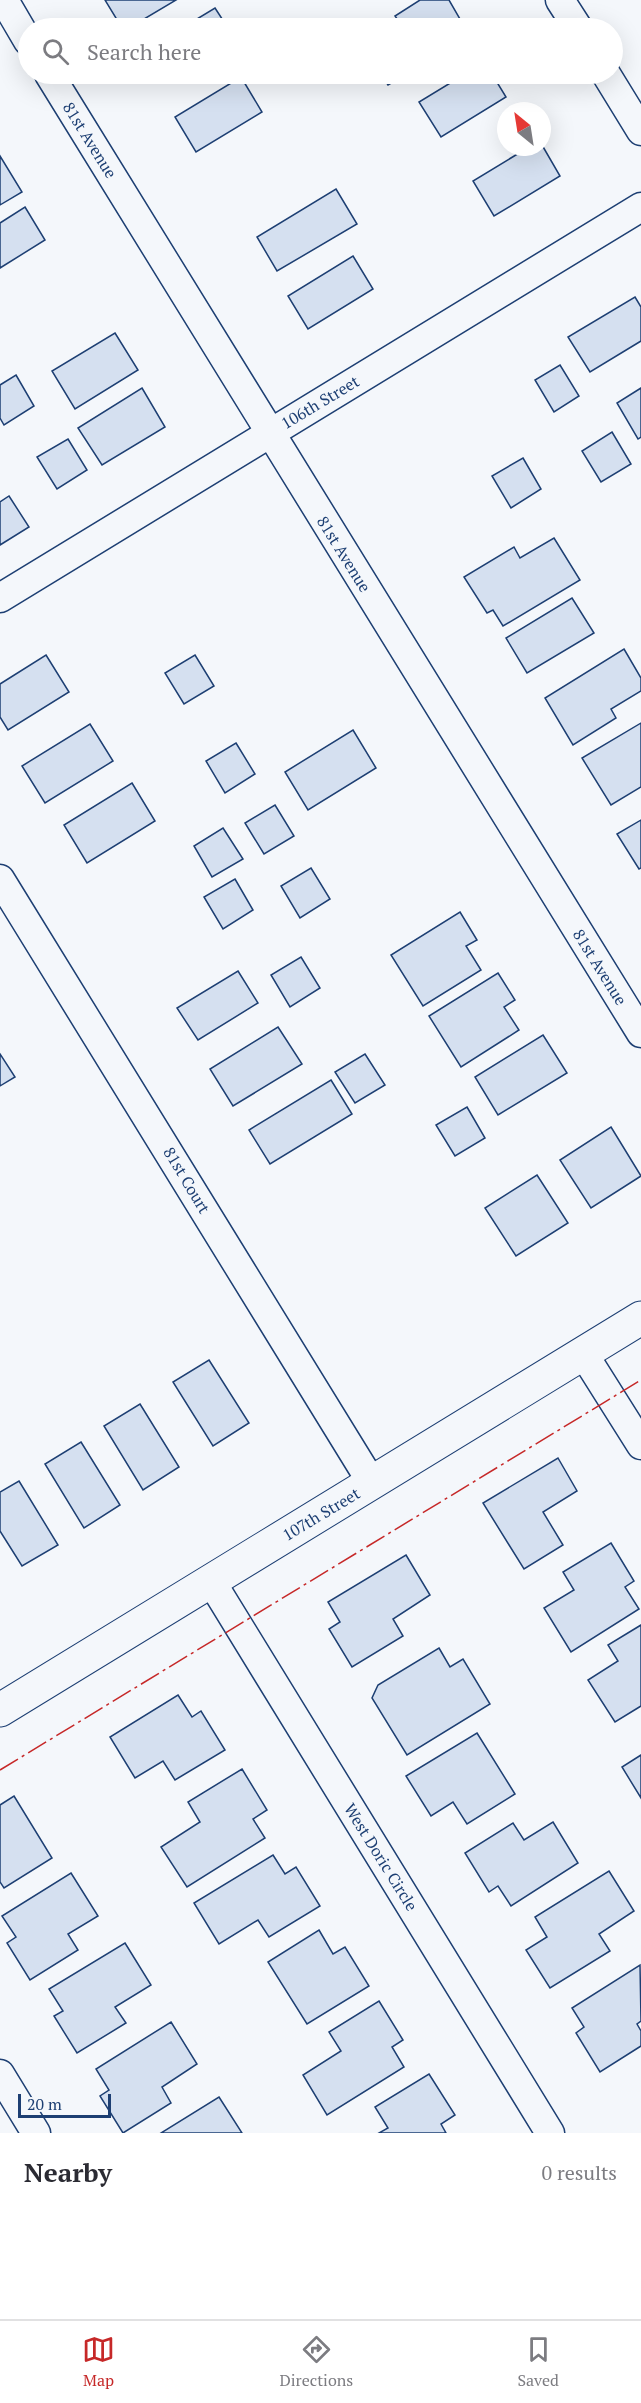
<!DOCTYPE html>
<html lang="en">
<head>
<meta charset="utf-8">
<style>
  body { margin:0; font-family:"PT Serif",serif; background:#f7f7f7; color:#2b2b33 }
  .compass { position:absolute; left:497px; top:102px; width:54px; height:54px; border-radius:50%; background:#fff; box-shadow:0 6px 24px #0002; rotate:330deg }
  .scale { position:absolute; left:18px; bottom:15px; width:93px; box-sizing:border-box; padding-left:6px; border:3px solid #1d3f73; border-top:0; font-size:16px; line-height:21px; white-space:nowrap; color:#1d3f73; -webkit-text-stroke:4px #f4f7fb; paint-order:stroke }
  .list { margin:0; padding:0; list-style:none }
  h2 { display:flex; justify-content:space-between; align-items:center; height:78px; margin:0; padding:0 24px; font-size:26px }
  h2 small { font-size:20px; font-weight:400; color:#7c7c81 }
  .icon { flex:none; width:33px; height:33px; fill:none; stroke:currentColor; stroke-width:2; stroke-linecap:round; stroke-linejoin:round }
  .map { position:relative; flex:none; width:641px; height:2133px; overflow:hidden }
  .search { position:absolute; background:#fff; box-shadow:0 6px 24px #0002; left:18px; right:18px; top:18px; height:66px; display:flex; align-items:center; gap:15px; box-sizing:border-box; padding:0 21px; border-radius:33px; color:#7c7c81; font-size:22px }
  .sheet { height:186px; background:#fff }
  nav { display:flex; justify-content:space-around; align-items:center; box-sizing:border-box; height:84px; border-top:2px solid #e1e1e2; background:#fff; font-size:16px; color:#7c7c81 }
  nav a { display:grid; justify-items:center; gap:3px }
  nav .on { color:#c62828 }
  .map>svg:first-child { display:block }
  .building { fill:#d5e0f0; stroke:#1d3f73; stroke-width:1.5 }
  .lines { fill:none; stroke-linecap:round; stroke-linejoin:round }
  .minor-casing { stroke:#1d3f73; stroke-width:31 }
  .tertiary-casing { stroke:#1d3f73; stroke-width:35 }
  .minor { stroke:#f4f7fb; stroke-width:28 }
  .tertiary { stroke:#f4f7fb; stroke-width:33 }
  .power { stroke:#c62828; stroke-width:1.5; stroke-dasharray:21 4.5 3 4.5; stroke-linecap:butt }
  .labels { text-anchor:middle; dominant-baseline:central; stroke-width:4.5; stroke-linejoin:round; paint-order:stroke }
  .street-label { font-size:16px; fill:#1d3f73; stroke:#f4f7fb }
</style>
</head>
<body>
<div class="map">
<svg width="641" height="2133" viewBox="0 0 641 2133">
  <rect width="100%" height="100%" fill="#f4f7fb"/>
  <!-- building -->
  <g class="building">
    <path d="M105 0H176L129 28H122Z"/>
    <path d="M420 0H449L460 19 456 22 460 28H391L400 23 395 16Z"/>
    <path d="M215 8 228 28H182Z"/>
    <path d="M165 74H187L171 83Z"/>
    <path d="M381 74H407L388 85Z"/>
    <path d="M465 74H492L506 97 441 137 419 102Z"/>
    <path d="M241 77 262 112 196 152 175 117Z"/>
    <path d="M542 145 560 176 494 216 473 181 529 147Z"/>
    <path d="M0 156 22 192 0 205Z"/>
    <path d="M336 189 357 224 277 271 257 237Z"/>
    <path d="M25 207 45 240 0 268V223Z"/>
    <path d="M353 256 373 289 308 329 288 296Z"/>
    <path d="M635 297 641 307V341L590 372 568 337Z"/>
    <path d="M115 333 138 370 75 409 52 371Z"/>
    <path d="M560 365 579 396 554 412 535 380Z"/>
    <path d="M16 375 34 406 4 425 0 418V385Z"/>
    <path d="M142 388 165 427 102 465 78 428Z"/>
    <path d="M641 388V437L638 439 617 403Z"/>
    <path d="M612 432 631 464 601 482 582 451Z"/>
    <path d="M68 439 87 470 57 489 37 457Z"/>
    <path d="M523 458 541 489 511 508 492 476Z"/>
    <path d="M9 496 29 527 0 545V502Z"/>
    <path d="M554 538 580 580 503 626 493 610 487 613 464 577 514 547 520 558Z"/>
    <path d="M572 598 594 633 527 673 506 638Z"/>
    <path d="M624 649 641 678V691L611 709 616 718 573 745 545 698Z"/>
    <path d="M46 655 69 692 8 730 0 717V684Z"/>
    <path d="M195 655 214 686 184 704 165 673Z"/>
    <path d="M641 723V787L611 805 582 758Z"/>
    <path d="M90 724 113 761 45 803 22 766Z"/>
    <path d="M353 730 376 768 308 810 285 772Z"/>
    <path d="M236 743 255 774 225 793 206 761Z"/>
    <path d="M132 783 155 821 87 863 64 825Z"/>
    <path d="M275 805 294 836 264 854 245 823Z"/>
    <path d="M641 820V868L639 869 617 834Z"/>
    <path d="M223 828 243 859 212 877 194 846Z"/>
    <path d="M311 868 330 899 300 918 281 886Z"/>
    <path d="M235 879 253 910 223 929 204 897Z"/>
    <path d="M460 912 477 940 466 946 481 970 423 1006 391 955Z"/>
    <path d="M301 957 320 988 290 1007 271 975Z"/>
    <path d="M238 971 258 1003 198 1040 177 1008Z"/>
    <path d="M498 973 515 1000 504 1007 519 1030 461 1067 429 1016Z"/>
    <path d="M278 1027 302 1064 233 1106 210 1069Z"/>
    <path d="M543 1035 567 1073 498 1115 475 1077Z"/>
    <path d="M0 1054 15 1077 0 1086Z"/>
    <path d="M365 1054 385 1085 355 1103 335 1072Z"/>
    <path d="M331 1080 352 1114 270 1164 249 1130Z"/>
    <path d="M467 1107 485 1138 455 1156 436 1125Z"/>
    <path d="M611 1127 641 1176 591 1208 560 1160Z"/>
    <path d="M537 1175 568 1223 516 1256 485 1208Z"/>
    <path d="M209 1360 249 1423 213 1446 173 1382Z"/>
    <path d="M140 1404 179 1467 143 1490 104 1426Z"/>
    <path d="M81 1442 120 1505 84 1528 45 1464Z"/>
    <path d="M558 1458 577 1491 543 1512 563 1545 524 1569 483 1503Z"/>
    <path d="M19 1481 58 1545 22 1566 0 1531V1492Z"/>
    <path d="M611 1543 634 1581 625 1587 639 1609 571 1652 544 1608 574 1590 563 1572Z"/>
    <path d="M406 1555 430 1595 393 1619 403 1636 352 1667 329 1629 340 1622 328 1602Z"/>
    <path d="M641 1625V1706L615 1722 588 1680 618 1661 608 1645Z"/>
    <path d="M439 1648 450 1667 463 1659 490 1704 407 1755 372 1698 378 1685Z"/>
    <path d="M178 1695 192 1717 201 1711 225 1750 175 1780 163 1761 135 1778 110 1737Z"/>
    <path d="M477 1733 515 1794 467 1824 453 1802 431 1816 406 1776Z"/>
    <path d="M641 1755V1798L622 1767Z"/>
    <path d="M242 1769 267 1810 253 1819 265 1838 187 1887 161 1847 200 1822 188 1802Z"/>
    <path d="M14 1796 52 1858 4 1888 0 1882V1805Z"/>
    <path d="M553 1822 578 1863 511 1906 498 1886 489 1892 465 1853 513 1823 524 1840Z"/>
    <path d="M273 1855 285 1874 296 1867 320 1906 269 1937 258 1920 219 1944 194 1903Z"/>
    <path d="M609 1871 634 1911 599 1934 610 1951 550 1988 526 1950 547 1937 535 1917Z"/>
    <path d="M71 1873 98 1916 68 1934 78 1950 30 1980 7 1943 16 1937 2 1916Z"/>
    <path d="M319 1930 333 1954 345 1947 369 1986 307 2024 268 1962Z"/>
    <path d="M125 1943 151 1985 115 2007 126 2023 77 2053 54 2016 63 2011 49 1989Z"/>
    <path d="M640 1965 641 2021 637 2024 641 2031V2046L600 2072 576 2033 584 2027 572 2008Z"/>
    <path d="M379 2001 403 2040 392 2047 404 2067 327 2115 303 2075 341 2051 329 2032Z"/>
    <path d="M171 2022 197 2064 162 2087 171 2103 123 2133 100 2096 109 2090 96 2069Z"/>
    <path d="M429 2074 455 2115 441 2124 446 2133H379L388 2128 375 2107Z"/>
    <path d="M219 2097 242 2133H161Z"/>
  </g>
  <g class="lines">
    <defs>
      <g id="minor">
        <path d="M4 0 28 41"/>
        <path d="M560 0 578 28"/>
        <path d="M49 74 641 1033"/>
        <path d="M606 74 641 131"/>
        <path d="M0 598 641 207"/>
        <path d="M0 879 372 1483"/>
        <path d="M583 1353 641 1445"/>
        <path d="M211 1581 550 2133"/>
        <path d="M0 2074 36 2133"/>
      </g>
      <path id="tertiary" d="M0 1710 641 1318"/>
    </defs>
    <!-- minor casing -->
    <use href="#minor" class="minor-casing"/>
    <!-- tertiary casing -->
    <use href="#tertiary" class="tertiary-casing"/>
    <!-- minor -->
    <use href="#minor" class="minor"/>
    <!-- tertiary -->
    <use href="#tertiary" class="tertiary"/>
    <!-- power -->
    <path class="power" d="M0 1770 641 1380"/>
  </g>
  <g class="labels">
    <!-- street labels -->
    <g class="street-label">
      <text transform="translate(90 140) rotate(58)">81st Avenue</text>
      <text transform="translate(320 402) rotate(-31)">106th Street</text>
      <text transform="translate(344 554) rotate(58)">81st Avenue</text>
      <text transform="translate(600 967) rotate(58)">81st Avenue</text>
      <text transform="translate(187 1180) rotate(59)">81st Court</text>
      <text transform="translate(321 1514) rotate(-31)">107th Street</text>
      <text transform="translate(381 1857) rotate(58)">West Doric Circle</text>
    </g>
  </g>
</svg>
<svg class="compass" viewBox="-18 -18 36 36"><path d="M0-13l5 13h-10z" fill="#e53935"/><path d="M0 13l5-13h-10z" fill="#7c7c81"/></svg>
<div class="scale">20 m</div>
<div class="search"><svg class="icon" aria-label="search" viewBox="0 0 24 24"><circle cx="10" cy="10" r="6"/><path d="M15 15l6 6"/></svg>Search here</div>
</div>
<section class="sheet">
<h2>Nearby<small>0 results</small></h2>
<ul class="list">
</ul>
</section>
<nav>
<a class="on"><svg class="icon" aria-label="map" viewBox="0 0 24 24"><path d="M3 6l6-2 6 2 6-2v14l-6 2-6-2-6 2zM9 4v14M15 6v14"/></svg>Map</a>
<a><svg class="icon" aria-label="directions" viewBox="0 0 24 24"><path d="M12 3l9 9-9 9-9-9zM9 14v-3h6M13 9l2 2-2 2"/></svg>Directions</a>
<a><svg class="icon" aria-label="saved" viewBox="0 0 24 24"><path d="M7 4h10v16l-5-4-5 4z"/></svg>Saved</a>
</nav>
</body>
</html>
